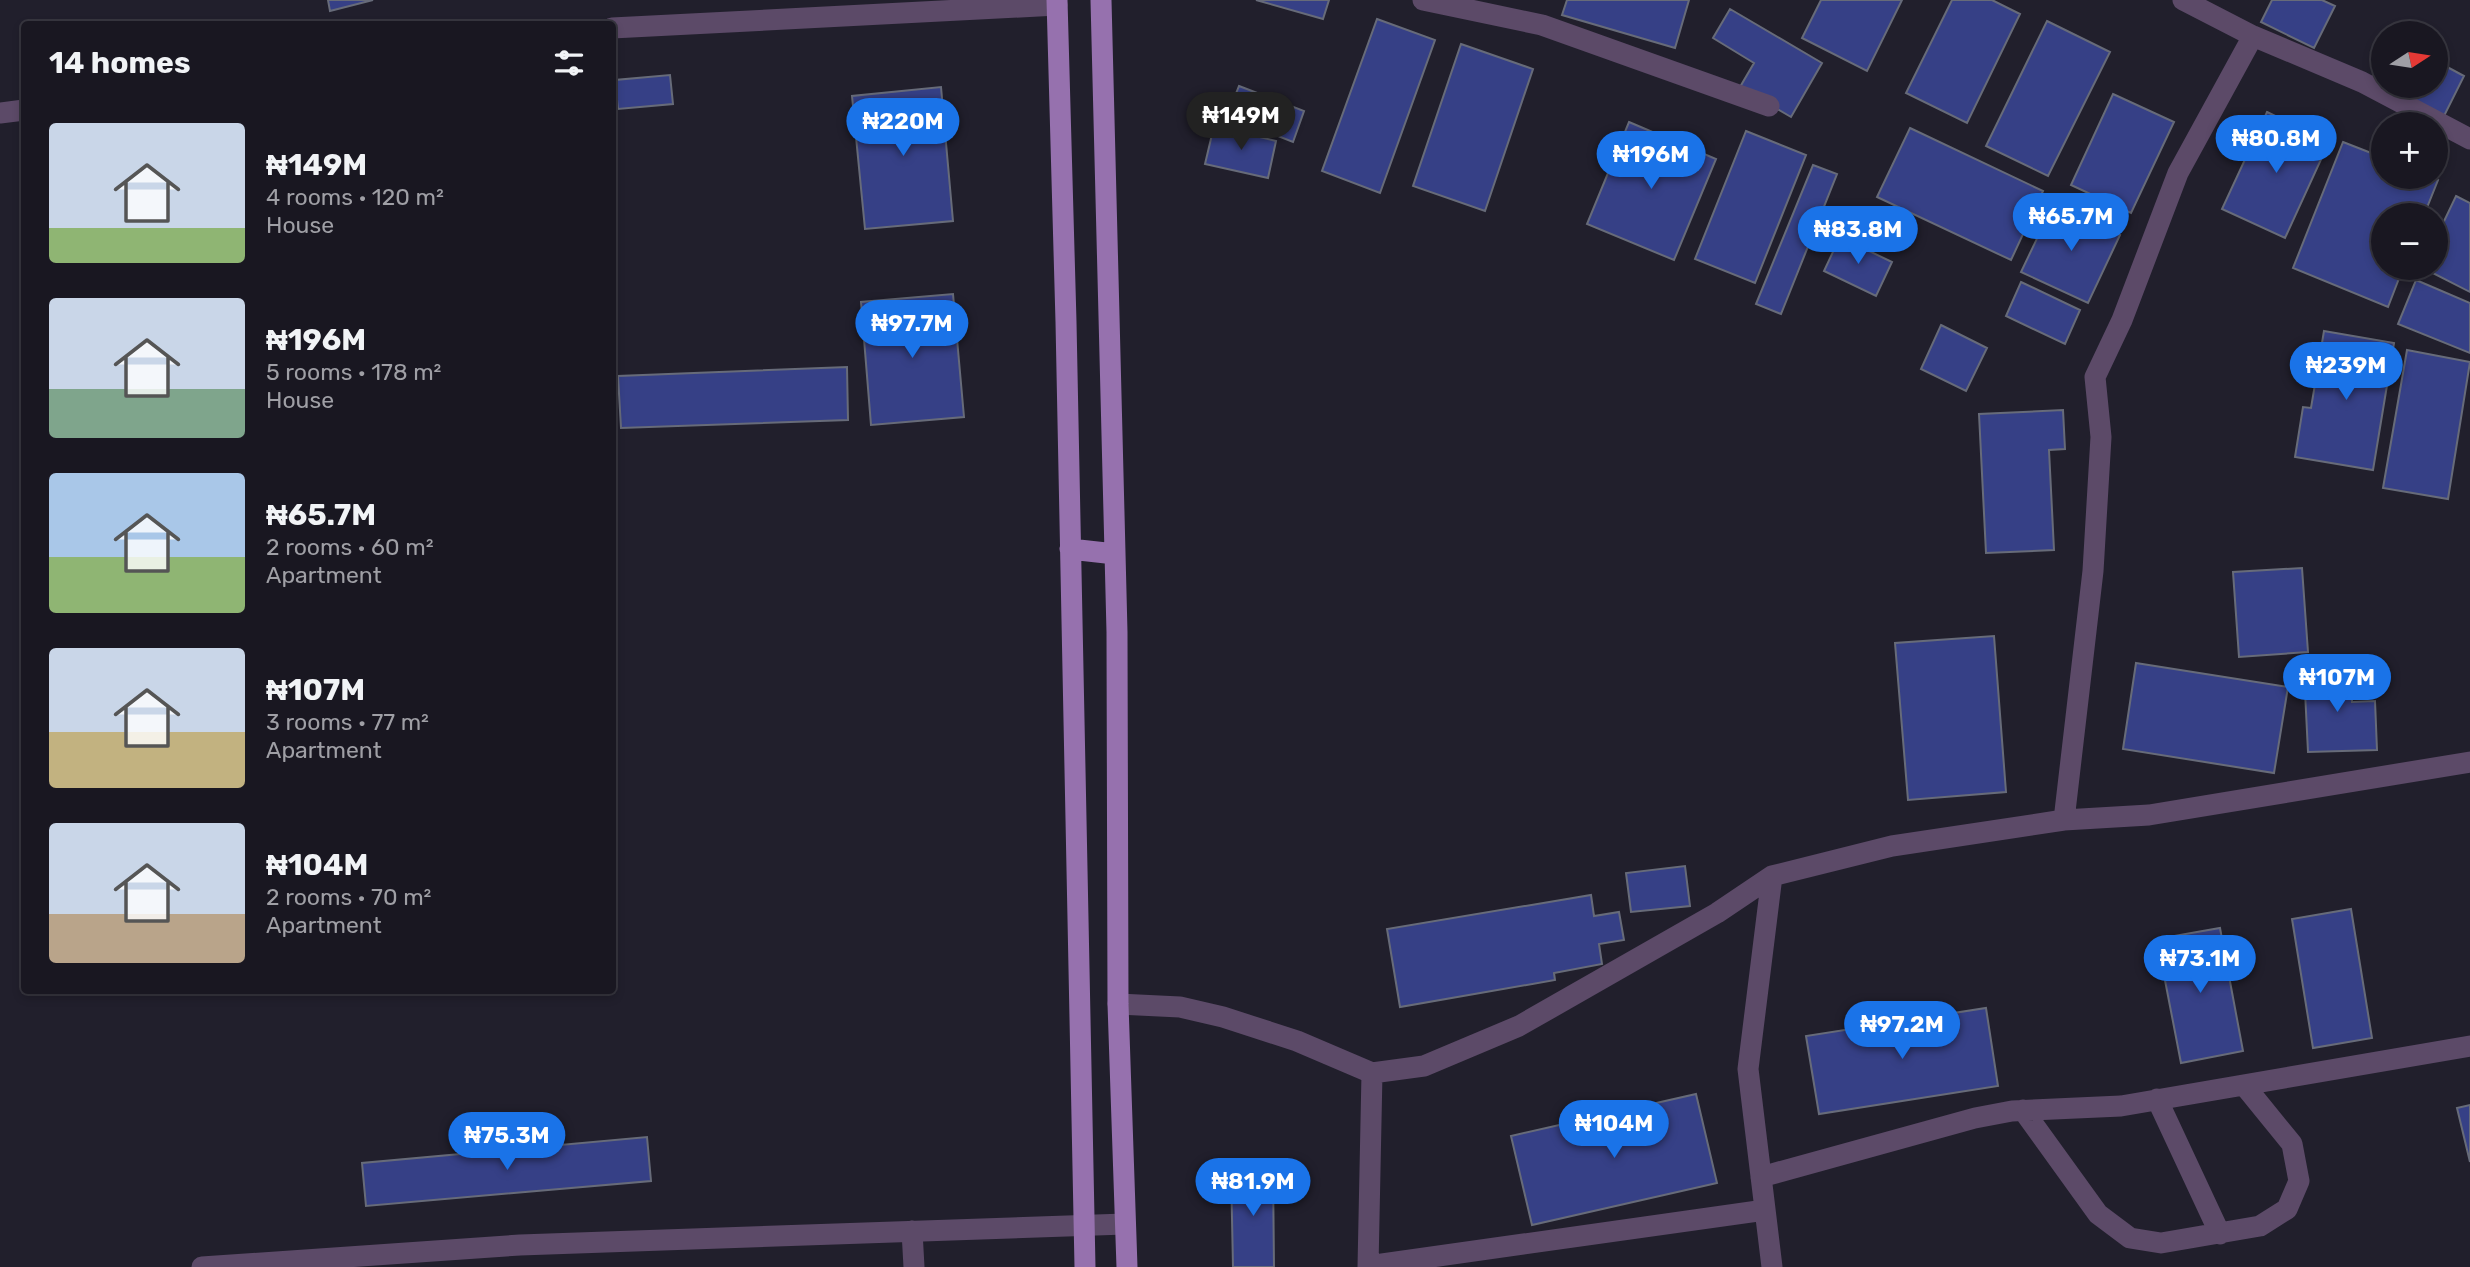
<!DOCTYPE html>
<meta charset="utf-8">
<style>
:root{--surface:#191721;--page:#22202a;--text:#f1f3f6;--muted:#9f9fa5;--line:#37363f;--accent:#1a73e8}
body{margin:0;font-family:Rubik,sans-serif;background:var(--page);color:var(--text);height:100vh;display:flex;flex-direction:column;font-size:26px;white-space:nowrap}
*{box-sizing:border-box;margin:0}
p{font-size:23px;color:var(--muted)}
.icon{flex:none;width:38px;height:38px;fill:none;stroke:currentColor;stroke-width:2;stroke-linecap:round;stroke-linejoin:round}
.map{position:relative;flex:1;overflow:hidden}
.side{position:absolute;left:21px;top:21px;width:595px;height:973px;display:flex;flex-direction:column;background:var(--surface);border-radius:7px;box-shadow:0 4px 10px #0003,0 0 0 2px var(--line)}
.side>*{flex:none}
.needle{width:46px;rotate:78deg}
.buttons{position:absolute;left:2371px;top:21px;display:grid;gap:14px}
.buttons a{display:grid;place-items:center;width:77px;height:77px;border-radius:50%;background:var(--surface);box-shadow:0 4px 10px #0003,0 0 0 2px var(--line);font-size:35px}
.price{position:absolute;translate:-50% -60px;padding:0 16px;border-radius:24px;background:var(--accent);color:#fff;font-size:23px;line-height:46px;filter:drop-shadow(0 2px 4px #0008)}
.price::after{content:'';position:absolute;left:50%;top:42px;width:21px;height:16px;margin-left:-10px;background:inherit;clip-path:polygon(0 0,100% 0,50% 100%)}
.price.active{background:#222;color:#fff}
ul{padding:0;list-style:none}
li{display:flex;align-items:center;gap:21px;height:175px;padding:0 28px}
li span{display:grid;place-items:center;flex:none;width:196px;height:140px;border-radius:7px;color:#555}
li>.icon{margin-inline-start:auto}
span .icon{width:84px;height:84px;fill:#fffc;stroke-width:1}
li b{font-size:30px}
h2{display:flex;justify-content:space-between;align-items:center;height:84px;padding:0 28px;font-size:30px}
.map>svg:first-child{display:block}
</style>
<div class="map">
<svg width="2470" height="1267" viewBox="0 0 2470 1267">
<rect width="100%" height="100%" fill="#211f2c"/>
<!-- building -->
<path fill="#364086" stroke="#676b79" stroke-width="2" d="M328,0H373L330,11Z
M1256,0H1329L1323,19Z
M1567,0H1689L1675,48L1562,15Z
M1821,0H1902L1867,71L1802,38Z
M1952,0H1992L2020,14L1967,123L1906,93Z
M2272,0H2322L2335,6L2314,48L2261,22Z
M1730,9L1822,63L1791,117L1740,87L1754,63L1713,38Z
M1377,19L1435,40L1380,193L1322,171Z
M2047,21L2110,52L2048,176L1986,146Z
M1461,44L1533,69L1485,211L1413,186Z
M2384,57V84L2372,78Z
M2436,61L2464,76L2444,116L2387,86H2436Z
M670,75L673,104L618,109L615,80Z
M1239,86L1304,111L1293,142L1227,116Z
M941,87L953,221L865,229L852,96Z
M2113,94L2174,122L2131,213L2071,185Z
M2267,112L2329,142L2285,238L2222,209Z
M1629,122L1716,159L1674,260L1587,224Z
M1214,126L1276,141L1268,178L1205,164Z
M1910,128L2043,191L2011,260L1877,197Z
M1746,131L1806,155L1755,283L1695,259Z
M2343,142L2384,158V177H2431L2438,180L2424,215H2384V268H2403L2388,307L2293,268Z
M1813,165L1837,174L1781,314L1756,304Z
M2456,196L2470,203V292L2423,268H2436V238Z
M2054,203L2120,235L2088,303L2021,272Z
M1840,237L1892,262L1876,296L1824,271Z
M2416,280L2470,303V353L2398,324Z
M2021,282L2080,310L2065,344L2006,316Z
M953,294L964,417L871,425L861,302Z
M1941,325L1987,348L1966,391L1921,369Z
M2324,331L2394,343L2373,470L2295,457L2303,407L2311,408Z
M2407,350L2470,362L2448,499L2383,488Z
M847,367L848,420L621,428L618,376Z
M2063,410L2065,449L2049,450L2054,550L1986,553L1979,414Z
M2302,568L2308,652L2239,657L2233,572Z
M1994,636L2006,792L1908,800L1895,643Z
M2136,663L2288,687L2274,773L2123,749Z
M2351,669L2352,702L2375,701L2377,750L2308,752L2304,671Z
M1685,866L1690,906L1631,912L1626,873Z
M1591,895L1594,916L1619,912L1624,940L1599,944L1602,964L1554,973L1555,980L1400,1007L1387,929Z
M2351,909L2372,1038L2313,1048L2292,919Z
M2220,928L2243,1051L2181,1063L2157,939Z
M1986,1008L1998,1086L1819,1114L1806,1036Z
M1696,1094L1717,1183L1532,1225L1511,1136Z
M2470,1105V1162L2457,1108Z
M647,1137L651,1181L366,1206L362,1163Z
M1231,1170H1273L1274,1267H1233Z"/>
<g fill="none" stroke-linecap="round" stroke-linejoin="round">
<!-- minor -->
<path stroke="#5c4a68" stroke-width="21" d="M1423,0L1542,25L1769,106
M2183,0L2253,36L2362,82L2470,139
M612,28L1057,5
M0,113L24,110
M2064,820L2093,571L2101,437L2095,377L2122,320L2178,173L2253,36
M1772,876L1748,1069L1772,1267
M1118,1004L1180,1007L1223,1017L1297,1041L1372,1073L1424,1066L1519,1026L1717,913L1772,876L1892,846L2064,820L2149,815L2470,762
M2157,1099L2220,1234
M2023,1110L2098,1214L2130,1238L2161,1243L2260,1226L2287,1209L2299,1181L2292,1144L2244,1085
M1761,1177L1975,1118L2012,1111L2121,1106L2470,1046
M912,1231L914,1267
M1368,1266L1765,1210
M202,1267L520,1245L1125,1224
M1368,1267L1372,1073"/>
<!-- major -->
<path stroke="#9671ae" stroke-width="21" d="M1057,0L1066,322L1085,1267
M1101,0L1117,632L1118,1004L1127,1267
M1070,549L1115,554"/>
</g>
</svg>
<div class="buttons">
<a><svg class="needle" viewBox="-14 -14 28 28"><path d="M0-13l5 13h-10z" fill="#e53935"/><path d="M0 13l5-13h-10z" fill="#9f9fa5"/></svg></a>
<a>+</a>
<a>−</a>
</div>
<b class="price active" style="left:1241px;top:152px">₦149M</b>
<b class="price" style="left:903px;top:158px">₦220M</b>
<b class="price" style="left:2276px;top:175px">₦80.8M</b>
<b class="price" style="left:1651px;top:191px">₦196M</b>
<b class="price" style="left:2071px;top:253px">₦65.7M</b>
<b class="price" style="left:1858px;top:266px">₦83.8M</b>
<b class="price" style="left:912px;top:360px">₦97.7M</b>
<b class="price" style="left:2346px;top:402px">₦239M</b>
<b class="price" style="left:2337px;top:714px">₦107M</b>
<b class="price" style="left:2200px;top:995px">₦73.1M</b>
<b class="price" style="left:1902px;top:1061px">₦97.2M</b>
<b class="price" style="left:1614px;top:1160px">₦104M</b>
<b class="price" style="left:507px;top:1172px">₦75.3M</b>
<b class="price" style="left:1253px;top:1218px">₦81.9M</b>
<section class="side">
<h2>14 homes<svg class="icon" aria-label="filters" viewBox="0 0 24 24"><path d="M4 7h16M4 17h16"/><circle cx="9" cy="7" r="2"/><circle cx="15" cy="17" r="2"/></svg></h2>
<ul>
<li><span style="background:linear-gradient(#c9d6e8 75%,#8fb573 0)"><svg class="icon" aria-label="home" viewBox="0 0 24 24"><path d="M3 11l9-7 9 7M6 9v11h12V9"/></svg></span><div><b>₦149M</b><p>4 rooms · 120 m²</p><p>House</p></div></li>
<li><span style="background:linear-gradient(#c9d6e8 65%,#7fa58c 0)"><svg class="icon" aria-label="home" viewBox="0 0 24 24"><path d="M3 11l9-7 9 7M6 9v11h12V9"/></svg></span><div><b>₦196M</b><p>5 rooms · 178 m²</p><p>House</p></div></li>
<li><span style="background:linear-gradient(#a9c7e8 60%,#8fb573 0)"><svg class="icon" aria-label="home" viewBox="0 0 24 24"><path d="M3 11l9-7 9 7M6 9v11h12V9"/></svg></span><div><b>₦65.7M</b><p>2 rooms · 60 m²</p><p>Apartment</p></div></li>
<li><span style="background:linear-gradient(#c9d6e8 60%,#c2b280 0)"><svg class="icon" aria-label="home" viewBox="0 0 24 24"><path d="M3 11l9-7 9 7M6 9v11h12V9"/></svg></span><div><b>₦107M</b><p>3 rooms · 77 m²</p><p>Apartment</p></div></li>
<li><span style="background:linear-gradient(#c9d6e8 65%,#b9a48a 0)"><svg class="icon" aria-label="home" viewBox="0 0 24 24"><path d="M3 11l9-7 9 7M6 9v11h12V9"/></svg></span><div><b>₦104M</b><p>2 rooms · 70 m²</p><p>Apartment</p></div></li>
</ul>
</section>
</div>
